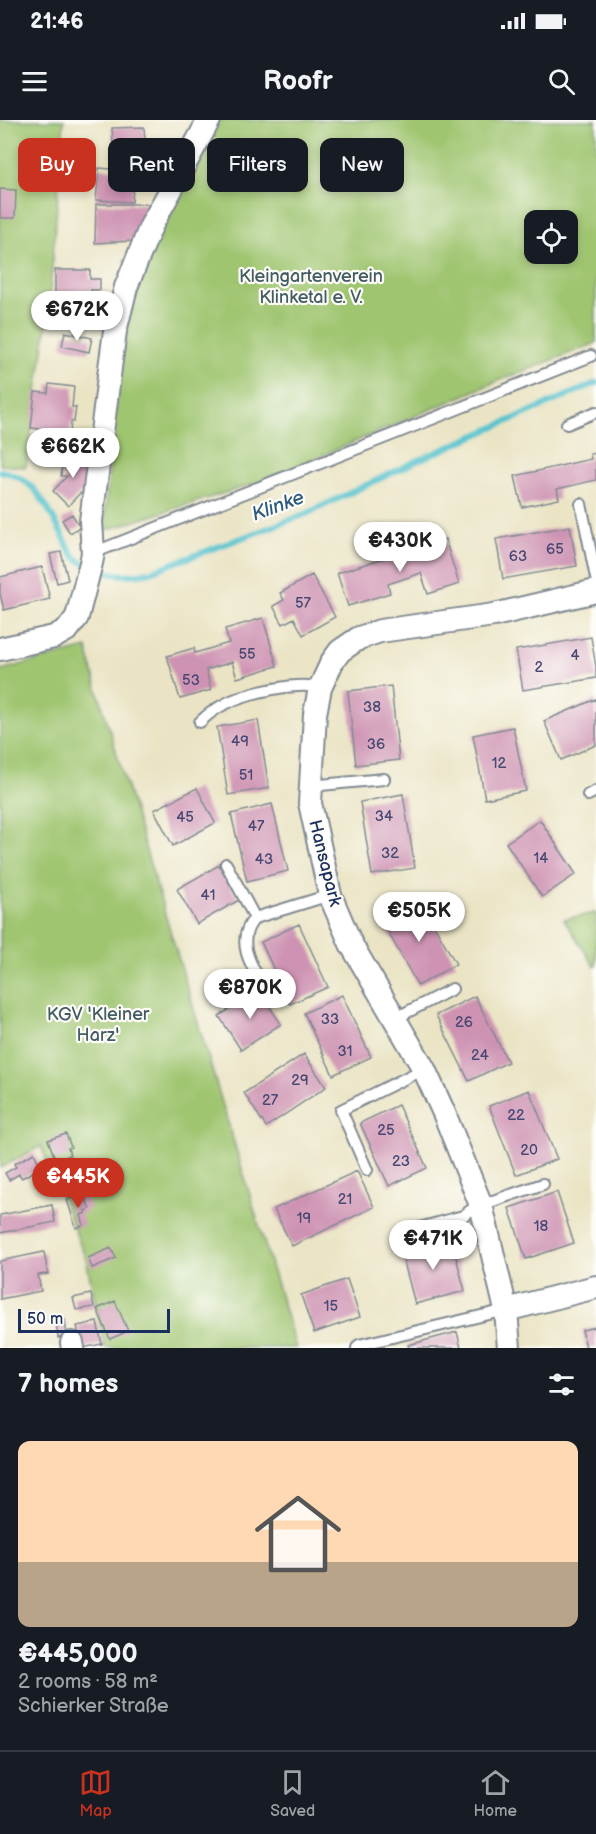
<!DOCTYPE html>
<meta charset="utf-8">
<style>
:root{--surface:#171b24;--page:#20242c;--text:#f1f3f6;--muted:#9ea1a6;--line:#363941;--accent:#c8321e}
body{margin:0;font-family:"Balsamiq Sans",sans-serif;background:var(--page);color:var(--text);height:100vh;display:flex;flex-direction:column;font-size:22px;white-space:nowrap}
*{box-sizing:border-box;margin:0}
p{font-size:20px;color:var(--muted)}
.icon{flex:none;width:33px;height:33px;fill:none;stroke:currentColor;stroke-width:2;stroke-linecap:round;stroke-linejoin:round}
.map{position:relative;height:1228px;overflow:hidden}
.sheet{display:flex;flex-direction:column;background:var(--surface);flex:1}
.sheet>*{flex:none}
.top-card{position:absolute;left:18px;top:18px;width:561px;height:54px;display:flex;gap:12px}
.controls{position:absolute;left:524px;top:90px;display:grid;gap:12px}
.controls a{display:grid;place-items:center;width:54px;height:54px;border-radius:12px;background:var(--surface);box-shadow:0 3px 9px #0003;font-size:30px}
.scale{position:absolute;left:18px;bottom:15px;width:152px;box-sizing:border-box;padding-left:6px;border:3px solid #1b2f5e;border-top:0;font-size:16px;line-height:21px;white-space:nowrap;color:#1b2f5e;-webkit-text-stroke:4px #fdfcf7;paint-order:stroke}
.price{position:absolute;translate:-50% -51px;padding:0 14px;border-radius:21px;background:#fff;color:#222;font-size:20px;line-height:39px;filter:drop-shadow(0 2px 3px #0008)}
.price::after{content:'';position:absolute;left:50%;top:36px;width:18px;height:14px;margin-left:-9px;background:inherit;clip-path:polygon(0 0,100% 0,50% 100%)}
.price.selected{background:var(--accent);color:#fff}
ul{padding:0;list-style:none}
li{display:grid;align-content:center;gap:12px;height:318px;padding:0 18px}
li+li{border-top:2px solid var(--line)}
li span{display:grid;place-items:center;height:186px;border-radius:12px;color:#555}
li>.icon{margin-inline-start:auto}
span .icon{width:108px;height:108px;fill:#fffc;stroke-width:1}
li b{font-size:26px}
h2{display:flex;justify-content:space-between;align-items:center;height:72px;padding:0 18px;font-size:26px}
.tag{padding:0 21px;border-radius:12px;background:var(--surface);box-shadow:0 3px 9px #0003;font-size:21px;line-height:54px}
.tag.selected{background:var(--accent);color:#fff}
.status{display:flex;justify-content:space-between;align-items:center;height:42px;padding:0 30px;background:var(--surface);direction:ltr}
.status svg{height:16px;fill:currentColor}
header{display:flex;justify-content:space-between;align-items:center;height:78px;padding:0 18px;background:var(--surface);font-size:27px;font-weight:800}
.dock{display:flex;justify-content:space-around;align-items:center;height:84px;border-top:2px solid var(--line);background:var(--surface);font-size:16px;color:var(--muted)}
.dock a{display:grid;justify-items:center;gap:3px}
.dock .selected{color:var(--accent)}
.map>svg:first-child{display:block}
</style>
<div class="status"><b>21:46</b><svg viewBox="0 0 49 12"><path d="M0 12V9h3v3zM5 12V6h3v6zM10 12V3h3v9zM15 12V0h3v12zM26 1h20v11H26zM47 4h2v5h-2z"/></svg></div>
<header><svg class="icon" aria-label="menu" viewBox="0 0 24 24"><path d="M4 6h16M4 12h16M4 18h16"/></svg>Roofr<svg class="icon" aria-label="search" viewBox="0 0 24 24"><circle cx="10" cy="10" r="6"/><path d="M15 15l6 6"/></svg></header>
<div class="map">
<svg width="596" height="1228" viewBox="0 0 596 1228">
<rect width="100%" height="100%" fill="#fdfcf7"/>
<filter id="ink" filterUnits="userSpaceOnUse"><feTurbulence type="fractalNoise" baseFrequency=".0167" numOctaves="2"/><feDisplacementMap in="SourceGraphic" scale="12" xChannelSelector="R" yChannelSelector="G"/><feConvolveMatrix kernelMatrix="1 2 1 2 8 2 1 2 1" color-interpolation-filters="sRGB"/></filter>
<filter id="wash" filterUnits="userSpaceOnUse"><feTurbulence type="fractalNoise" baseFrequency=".008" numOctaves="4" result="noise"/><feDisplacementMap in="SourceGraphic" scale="24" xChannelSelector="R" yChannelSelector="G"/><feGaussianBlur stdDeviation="1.35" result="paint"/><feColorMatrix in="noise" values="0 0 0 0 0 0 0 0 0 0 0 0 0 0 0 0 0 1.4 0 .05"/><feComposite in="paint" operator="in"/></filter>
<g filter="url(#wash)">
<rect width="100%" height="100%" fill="#eae4c4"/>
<!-- green -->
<path fill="#9fc56f" stroke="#5d7a66" stroke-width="1.5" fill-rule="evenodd" d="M0,0H64L48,196L26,347L0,345Z
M219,0H596V223L493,263L260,362L103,411L120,243L134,176L165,101ZM534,100H567V134H534Z
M87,528L97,568L296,1228H105L86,1139L41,1026L0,1048V550Z
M596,793V845L594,846L564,799Z"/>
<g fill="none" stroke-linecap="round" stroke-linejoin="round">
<!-- stream -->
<path stroke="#55c2cd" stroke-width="6" d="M0,351C36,356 48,390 64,418C67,425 70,432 76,438C80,442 86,444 92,447C111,456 129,457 150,452L306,394L419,340L596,263"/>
</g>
<g id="blocks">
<!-- building -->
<path fill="#ce93b2" d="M144,7L145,22L113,24L112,8Z
M153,29H181L169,52L151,49Z
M99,48L134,51L132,82L96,80Z
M0,69L16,70L15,98H0Z
M96,84H153L132,121L95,123Z
M55,150H90V159H100V170H91V182L55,181Z
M65,212L92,218L89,232L62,226Z
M49,264L74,267L72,287H76L74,302H71L70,312L31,308L35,272L48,273Z
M596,333V360L557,369L559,379L522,387L515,356L591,339L590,334Z
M63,336L89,338L85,374L80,373L68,386L53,371L67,356H61Z
M72,394L80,407L70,413L62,400Z
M570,406L577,446L503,459L496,419Z
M445,419L459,464L428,474L421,453L388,464L390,473L348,486L337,453Z
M61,432L68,460L57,463L50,434Z
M42,447L50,479L4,490L0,474V457Z
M312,455L335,497L303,515L294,498L283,504L273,486L284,480L280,473Z
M263,498L277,546L237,558L232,542L206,550L211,570L180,579L167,536L194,528L195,533L229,523L225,509Z
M591,517L596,547V558L523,570L516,530Z
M391,566L399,640L356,645L348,571Z
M596,579V625L561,640L544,601Z
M258,600L269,668L228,675L217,607Z
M513,607L526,671L485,679L473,615Z
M197,668L215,703L173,726L154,690Z
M403,674L415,748L372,755L360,682Z
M272,684L288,751L247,761L231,694Z
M540,700L576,754L542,777L506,723Z
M219,745L239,780L197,804L177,769Z
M420,780L456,844L418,866L382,801Z
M299,804L328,867L290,884L261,822Z
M259,870L281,904L241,930L219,896Z
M342,875L371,937L333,955L304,893Z
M475,876L508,942L469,961L436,895Z
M304,934L326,967L266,1007L244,973Z
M529,970L557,1039L516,1055L489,986Z
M398,985L427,1048L389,1066L360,1003Z
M66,1014L71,1027L68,1028L70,1035L56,1041L48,1020Z
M34,1033L41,1047L22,1058L19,1054L9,1060L5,1053L16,1047L14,1044Z
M357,1051L374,1087L292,1126L274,1089Z
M557,1072L574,1123L526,1139L509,1088Z
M84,1074L90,1089L85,1091L86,1093L81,1095L84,1105L76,1108L67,1080Z
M52,1085L55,1102L0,1113V1095Z
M451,1118L465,1171L415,1184L401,1131Z
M111,1128L116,1138L92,1148L88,1138Z
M44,1132L48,1154L38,1155L41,1171L0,1179V1141Z
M347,1159L360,1197L314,1213L301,1175Z
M91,1174L94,1187L76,1190L73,1178Z
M115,1181L128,1211L110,1219L97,1189Z
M65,1200L67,1217L58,1218L56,1201Z
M97,1202L102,1224L82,1228L77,1206Z
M596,1207V1228H586L582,1210Z
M457,1212L461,1228H409L408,1225Z"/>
</g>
</g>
<g filter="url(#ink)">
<use href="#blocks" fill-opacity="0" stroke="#828a91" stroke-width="1.5"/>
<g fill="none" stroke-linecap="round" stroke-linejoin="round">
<!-- service casing -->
<g stroke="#828a91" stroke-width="14">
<path id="service" d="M567,304L596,292
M581,384L596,458
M93,433L591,236
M200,602C208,594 216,588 227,583C246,573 299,561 320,568
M310,666L384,659
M588,675L596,671
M226,744L255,798
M270,878C257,854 231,823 255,798L330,775
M394,899L452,869
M367,1050L341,990L424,949
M405,1112L463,1096L475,1087L543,1064
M357,1228L359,1225L506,1190"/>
</g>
<!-- minor casing -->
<g stroke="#828a91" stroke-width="26">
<path id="minor" d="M0,529L54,517L68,509L77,497L91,443L93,433L91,401L110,248L115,211L126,167L151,106L209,0
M506,1190L596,1167
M72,1223L73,1228
M509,1228L506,1190L481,1085L444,993L424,949L351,824L330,775L310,683L315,594L320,568L332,542L340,531L359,518L380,511L494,495L596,471"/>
</g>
<!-- service -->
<use href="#service" stroke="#fff" stroke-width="10"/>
<!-- minor -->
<use href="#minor" stroke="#fff" stroke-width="22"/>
</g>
</g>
<g text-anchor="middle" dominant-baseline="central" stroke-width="4.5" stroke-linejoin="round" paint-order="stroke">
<!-- number labels -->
<g font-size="15" fill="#484873">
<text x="555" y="429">65</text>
<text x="518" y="436">63</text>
<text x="303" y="483">57</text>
<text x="247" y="534">55</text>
<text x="575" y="535">4</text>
<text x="539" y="547">2</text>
<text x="191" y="560">53</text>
<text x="372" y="587">38</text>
<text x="240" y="621">49</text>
<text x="376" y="624">36</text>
<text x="499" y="643">12</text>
<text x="246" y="655">51</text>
<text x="384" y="696">34</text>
<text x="185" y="697">45</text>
<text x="256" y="706">47</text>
<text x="390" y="733">32</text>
<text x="541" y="738">14</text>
<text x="264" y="739">43</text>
<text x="208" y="775">41</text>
<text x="330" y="899">33</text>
<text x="464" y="902">26</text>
<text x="345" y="931">31</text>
<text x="480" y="935">24</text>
<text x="300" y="960">29</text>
<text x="270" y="980">27</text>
<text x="516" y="995">22</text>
<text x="386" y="1010">25</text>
<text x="529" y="1030">20</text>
<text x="401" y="1041">23</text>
<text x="345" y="1079">21</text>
<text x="304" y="1098">19</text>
<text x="541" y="1106">18</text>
<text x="331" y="1186">15</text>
</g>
<!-- park labels -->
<g font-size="18" fill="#435c63" stroke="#fdfcf7">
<text x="311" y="156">Kleingartenverein<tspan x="311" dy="21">Klinketal e. V.</tspan></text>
<text x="98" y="894">KGV 'Kleiner<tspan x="98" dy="21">Harz'</tspan></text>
</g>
<!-- street labels -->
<g font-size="18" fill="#1b2f5e" stroke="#fdfcf7">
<text transform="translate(325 743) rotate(76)">Hansapark</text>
</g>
<!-- water labels -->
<g font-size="20" font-style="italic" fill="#2c5b7f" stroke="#fdfcf7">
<text transform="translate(278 386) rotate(-20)">Klinke</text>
</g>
</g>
</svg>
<div class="controls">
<a><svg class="icon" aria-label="locate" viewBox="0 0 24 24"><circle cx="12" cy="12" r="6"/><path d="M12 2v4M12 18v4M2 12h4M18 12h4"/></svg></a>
</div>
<div class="scale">50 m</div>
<b class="price" style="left:77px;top:222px">€672K</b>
<b class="price" style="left:73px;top:359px">€662K</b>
<b class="price" style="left:400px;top:453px">€430K</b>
<b class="price" style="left:419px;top:823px">€505K</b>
<b class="price" style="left:250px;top:900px">€870K</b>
<b class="price selected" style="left:78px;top:1089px">€445K</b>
<b class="price" style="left:433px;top:1151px">€471K</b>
<div class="top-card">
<a class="tag selected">Buy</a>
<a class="tag">Rent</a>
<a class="tag">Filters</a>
<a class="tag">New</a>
</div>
</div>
<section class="sheet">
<h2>7 homes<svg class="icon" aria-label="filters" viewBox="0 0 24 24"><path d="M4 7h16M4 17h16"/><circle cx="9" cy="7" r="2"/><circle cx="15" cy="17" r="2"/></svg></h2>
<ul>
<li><span style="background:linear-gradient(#ffd9b3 65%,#b9a48a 0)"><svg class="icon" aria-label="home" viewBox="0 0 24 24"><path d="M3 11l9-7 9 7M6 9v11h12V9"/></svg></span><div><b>€445,000</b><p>2 rooms · 58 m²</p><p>Schierker Straße</p></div></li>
</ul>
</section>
<nav class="dock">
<a class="selected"><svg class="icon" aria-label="map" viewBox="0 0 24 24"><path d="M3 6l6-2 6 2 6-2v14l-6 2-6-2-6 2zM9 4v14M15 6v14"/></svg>Map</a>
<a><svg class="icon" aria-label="saved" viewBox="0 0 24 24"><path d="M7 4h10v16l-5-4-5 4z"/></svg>Saved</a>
<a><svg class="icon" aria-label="home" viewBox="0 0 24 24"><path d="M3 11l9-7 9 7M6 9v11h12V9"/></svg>Home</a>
</nav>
